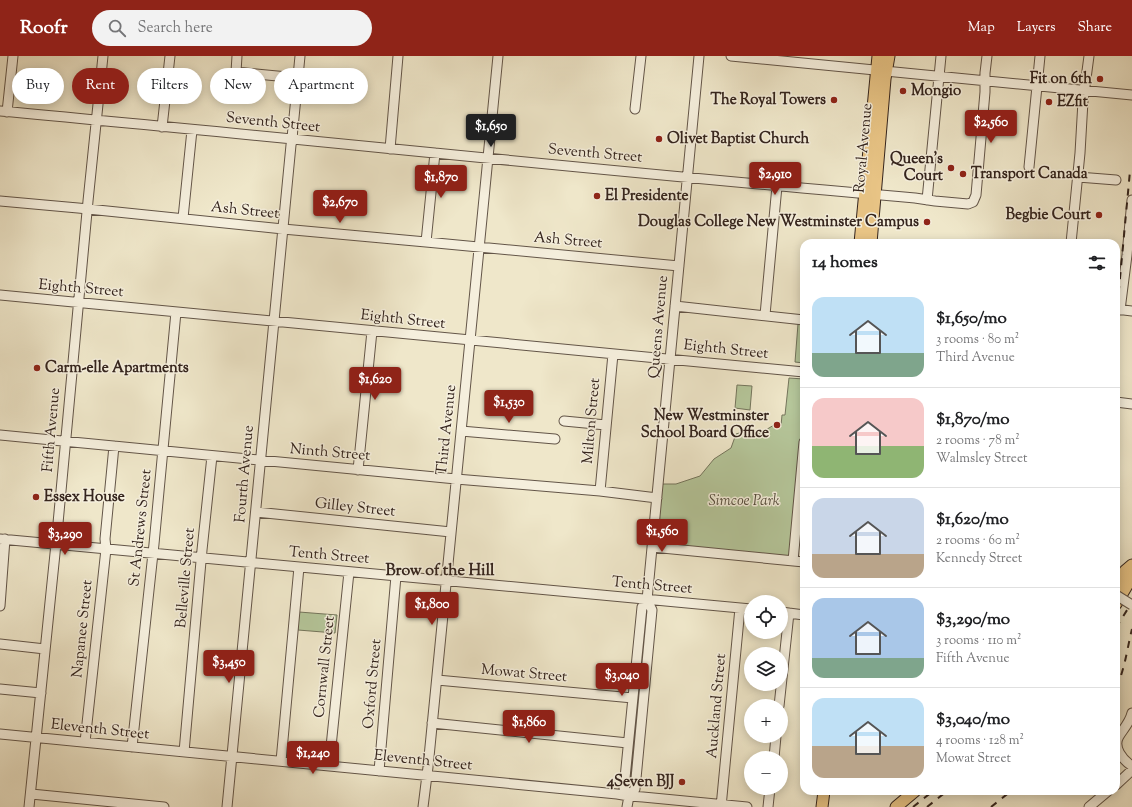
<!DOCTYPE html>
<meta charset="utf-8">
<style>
:root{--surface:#fff;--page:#f2f2f2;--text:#202124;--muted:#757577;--line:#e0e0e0;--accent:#8f2418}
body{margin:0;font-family:"Sorts Mill Goudy",serif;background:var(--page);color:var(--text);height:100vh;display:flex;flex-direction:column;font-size:15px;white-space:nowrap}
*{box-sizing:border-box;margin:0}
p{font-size:13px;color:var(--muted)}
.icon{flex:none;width:22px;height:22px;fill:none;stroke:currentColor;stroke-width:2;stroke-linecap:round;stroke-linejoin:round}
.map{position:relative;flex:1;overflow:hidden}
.drawer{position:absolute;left:800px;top:183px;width:320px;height:556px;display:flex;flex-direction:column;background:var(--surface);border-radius:12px;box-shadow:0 2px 10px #0003}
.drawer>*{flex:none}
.hud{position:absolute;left:12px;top:12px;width:380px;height:36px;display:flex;gap:8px}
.controls{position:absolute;left:744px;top:539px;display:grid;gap:8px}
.controls a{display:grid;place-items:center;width:44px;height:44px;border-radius:50%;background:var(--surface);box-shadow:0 2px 10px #0003;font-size:20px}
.price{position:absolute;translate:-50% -34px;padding:0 9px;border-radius:4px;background:var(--accent);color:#fff;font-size:13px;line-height:26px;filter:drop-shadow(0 1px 2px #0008)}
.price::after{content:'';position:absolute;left:50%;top:24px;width:12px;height:9px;margin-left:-6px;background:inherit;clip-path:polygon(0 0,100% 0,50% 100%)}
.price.active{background:#222;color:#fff}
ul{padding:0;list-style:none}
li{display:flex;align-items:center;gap:12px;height:100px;padding:0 12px}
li+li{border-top:1px solid var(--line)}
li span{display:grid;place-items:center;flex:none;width:112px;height:80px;border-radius:12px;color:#555}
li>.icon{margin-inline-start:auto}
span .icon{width:48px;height:48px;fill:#fffc;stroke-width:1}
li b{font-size:17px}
h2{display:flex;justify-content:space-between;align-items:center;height:48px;padding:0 12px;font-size:17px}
.pill{padding:0 14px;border-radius:18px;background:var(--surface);box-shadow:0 2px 10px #0003;font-size:14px;line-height:36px}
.pill.active{background:var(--accent);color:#fff}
header{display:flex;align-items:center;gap:24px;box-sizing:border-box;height:56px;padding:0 20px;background:var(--accent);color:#fff}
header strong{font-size:19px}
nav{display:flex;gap:22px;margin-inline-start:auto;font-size:14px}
.search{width:280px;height:36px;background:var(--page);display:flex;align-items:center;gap:10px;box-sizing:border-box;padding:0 14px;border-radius:22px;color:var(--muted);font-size:15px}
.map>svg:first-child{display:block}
</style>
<header>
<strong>Roofr</strong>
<div class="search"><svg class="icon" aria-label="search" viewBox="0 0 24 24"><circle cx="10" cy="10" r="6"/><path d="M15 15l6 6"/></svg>Search here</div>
<nav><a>Map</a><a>Layers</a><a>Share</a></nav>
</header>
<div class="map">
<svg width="1132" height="751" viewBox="0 0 1132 751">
<rect width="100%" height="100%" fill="#efe7ca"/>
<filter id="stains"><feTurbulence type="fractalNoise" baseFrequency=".005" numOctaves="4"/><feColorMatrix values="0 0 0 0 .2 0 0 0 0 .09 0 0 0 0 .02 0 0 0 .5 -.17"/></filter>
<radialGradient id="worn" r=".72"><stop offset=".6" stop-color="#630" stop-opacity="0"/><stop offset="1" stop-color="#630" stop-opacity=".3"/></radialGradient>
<!-- green -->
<path fill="#b5c69a" stroke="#74755c" d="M798,268L804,269V307L795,306Z
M789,322L804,323V364L791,495L788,500L662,488L659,484L660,433L663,428H676L700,420L714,403L731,392L736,378L750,374L759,378L774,369L781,370L782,359H785Z
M737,329L752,330L750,354L735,352Z
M645,553H650L632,732L627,731Z
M299,556L337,559L335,577L298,574Z"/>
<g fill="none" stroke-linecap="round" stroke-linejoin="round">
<!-- minor casing -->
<g stroke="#635548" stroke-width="11">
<path id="minor" d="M731,0L1132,39
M236,16L237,0
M234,34L236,16L298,22
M635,53L641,0
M0,55C305,83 610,116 915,142L935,145L968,148L973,146L976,139L985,36V17L987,0
M7,56L13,0
M162,71L170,0
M390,93L398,0
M1029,111L1040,0
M1078,121L1116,124
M927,144L941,0
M0,145L78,152L283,173L426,186L679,210
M183,162L192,74
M426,186L435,97
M1071,187L1080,97L1083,45L1089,0
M0,239L804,316
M675,250L804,264
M1116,253L1132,255
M1120,254L1127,199L1132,144
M765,259L777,130
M1116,346L1132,348
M564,365L606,369
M461,375L555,383
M0,379L456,423L600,435L657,442
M358,414L372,275
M600,435L613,298
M256,456L451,476
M0,483L751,553
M652,491L804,506
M793,505L804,386
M0,550L5,483
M781,556L804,559
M0,588L45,593
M437,624L633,642
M0,633L41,637
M779,650L789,557
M1132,657C1130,666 1124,672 1119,680C1112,691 1123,704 1132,710
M432,667L628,687
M0,678L617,738L629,740L643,741L747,751
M85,686L106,493L105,483L114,390
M132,691L154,488L176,256
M184,696L202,494L212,400
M774,702L776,680
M281,705L299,511
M329,710L349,516
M379,715L396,520
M1116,729L1132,714
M31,738L164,751
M629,740L635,733L652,554L647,544
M29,751L57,478L88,145L103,0
M227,751L291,89L292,85V82L300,0
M423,751L428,711L498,0
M627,751L629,740L624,732L642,551L647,544L699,0
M721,751L740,552
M768,751L770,732
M1089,751L1108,735"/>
</g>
<!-- major casing -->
<g stroke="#34241d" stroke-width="13">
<path id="major" d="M860,187L878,0
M871,187L885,23L889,0
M1116,529L1125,515L1132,509
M1116,548L1132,521
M822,751L824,735
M896,751L915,735"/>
</g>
<!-- minor -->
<use href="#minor" stroke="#f5efdd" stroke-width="9"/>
<!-- major -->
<use href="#major" stroke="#e8c485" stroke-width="11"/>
<!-- rail -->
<path stroke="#34241d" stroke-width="2" stroke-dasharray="7 7" stroke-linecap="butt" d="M1116,265L1130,115
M1116,572L1132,546
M1116,632C1125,613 1127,593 1132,573
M913,751L933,735
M927,751L947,735
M991,751L1011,735"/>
<!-- minor-bridge casing -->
<g stroke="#635548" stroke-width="11" stroke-linecap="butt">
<path id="minor-bridge" d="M1116,539L1132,549"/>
</g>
<!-- minor-bridge -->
<use href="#minor-bridge" stroke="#f5efdd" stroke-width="9"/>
</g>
<!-- markers -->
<g fill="#8f2418" stroke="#f5efdd" stroke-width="1.5">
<circle cx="1100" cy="23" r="4"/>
<circle cx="903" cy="35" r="4"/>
<circle cx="834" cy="44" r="4"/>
<circle cx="1049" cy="46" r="4"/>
<circle cx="659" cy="83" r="4"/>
<circle cx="951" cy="112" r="4"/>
<circle cx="963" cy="118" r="4"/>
<circle cx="597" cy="140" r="4"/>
<circle cx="1099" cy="159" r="4"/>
<circle cx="927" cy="166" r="4"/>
<circle cx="37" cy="312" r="4"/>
<circle cx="777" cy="369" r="4"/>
<circle cx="36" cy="441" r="4"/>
<circle cx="682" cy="726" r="4"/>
</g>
<g text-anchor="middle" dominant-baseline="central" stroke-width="3" stroke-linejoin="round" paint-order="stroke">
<!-- poi labels -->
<g font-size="15" font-weight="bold" fill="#34241d" stroke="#f5efdd" text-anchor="end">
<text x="1092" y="23">Fit on 6th</text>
<text x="911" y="35" text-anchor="start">Mongio</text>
<text x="826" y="44">The Royal Towers</text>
<text x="1057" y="46" text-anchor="start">EZfit</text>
<text x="667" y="83" text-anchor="start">Olivet Baptist Church</text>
<text x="943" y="103">Queen's<tspan x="943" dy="17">Court</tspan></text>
<text x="971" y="118" text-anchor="start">Transport Canada</text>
<text x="605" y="140" text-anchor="start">El Presidente</text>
<text x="1091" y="159">Begbie Court</text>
<text x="919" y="166">Douglas College New Westminster Campus</text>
<text x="45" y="312" text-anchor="start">Carm-elle Apartments</text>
<text x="769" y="360">New Westminster<tspan x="769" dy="17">School Board Office</tspan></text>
<text x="44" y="441" text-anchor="start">Essex House</text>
<text x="674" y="726">4Seven BJJ</text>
</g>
<!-- street labels -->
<g font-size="15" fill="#34241d" stroke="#f5efdd">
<text transform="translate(273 67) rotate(6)">Seventh Street</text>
<text transform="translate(864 92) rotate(-85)">Royal Avenue</text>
<text transform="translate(595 98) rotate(5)">Seventh Street</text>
<text transform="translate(245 155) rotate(6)">Ash Street</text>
<text transform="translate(568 185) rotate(5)">Ash Street</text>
<text transform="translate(81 233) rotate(5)">Eighth Street</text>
<text transform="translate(403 264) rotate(6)">Eighth Street</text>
<text transform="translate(659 271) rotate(-85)">Queens Avenue</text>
<text transform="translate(726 294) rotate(6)">Eighth Street</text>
<text transform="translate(592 365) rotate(-85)">Milton Street</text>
<text transform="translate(52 374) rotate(-85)">Fifth Avenue</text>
<text transform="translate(447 374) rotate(-84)">Third Avenue</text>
<text transform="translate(330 397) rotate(5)">Ninth Street</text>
<text transform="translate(245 418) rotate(-85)">Fourth Avenue</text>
<text transform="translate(355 452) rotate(6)">Gilley Street</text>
<text transform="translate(141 472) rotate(-84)">St Andrews Street</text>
<text transform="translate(329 500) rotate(5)">Tenth Street</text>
<text transform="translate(186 522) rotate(-85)">Belleville Street</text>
<text transform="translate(652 530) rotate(5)">Tenth Street</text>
<text transform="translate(83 573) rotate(-84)">Napanee Street</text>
<text transform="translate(325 611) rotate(-84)">Cornwall Street</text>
<text transform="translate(524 618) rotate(5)">Mowat Street</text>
<text transform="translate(373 628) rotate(-85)">Oxford Street</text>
<text transform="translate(717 650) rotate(-85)">Auckland Street</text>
<text transform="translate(100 674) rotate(6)">Eleventh Street</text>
<text transform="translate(423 705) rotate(6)">Eleventh Street</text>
</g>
<!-- park labels -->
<g font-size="15" font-style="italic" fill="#544c3c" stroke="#f5efdd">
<text x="744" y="445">Simcoe Park</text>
</g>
<!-- neighbourhood labels -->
<g font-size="16" font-weight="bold" fill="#34241d" stroke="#f5efdd">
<text x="440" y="515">Brow of the Hill</text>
</g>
</g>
<rect width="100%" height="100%" filter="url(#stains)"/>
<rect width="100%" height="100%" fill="url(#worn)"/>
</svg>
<div class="controls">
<a><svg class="icon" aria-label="locate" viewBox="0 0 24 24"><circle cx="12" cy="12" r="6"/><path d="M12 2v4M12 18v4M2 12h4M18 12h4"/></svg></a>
<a><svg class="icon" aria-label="layers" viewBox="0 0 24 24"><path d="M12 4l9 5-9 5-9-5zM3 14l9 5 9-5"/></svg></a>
<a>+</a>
<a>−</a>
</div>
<b class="price" style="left:991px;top:88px">$2,560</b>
<b class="price active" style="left:491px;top:92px">$1,650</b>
<b class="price" style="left:775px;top:140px">$2,910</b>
<b class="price" style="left:441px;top:143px">$1,870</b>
<b class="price" style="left:340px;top:168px">$2,670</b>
<b class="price" style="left:375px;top:345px">$1,620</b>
<b class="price" style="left:509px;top:368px">$1,530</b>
<b class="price" style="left:662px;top:497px">$1,560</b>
<b class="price" style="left:65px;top:500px">$3,290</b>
<b class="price" style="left:432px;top:570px">$1,800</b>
<b class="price" style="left:229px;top:628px">$3,450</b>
<b class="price" style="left:622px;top:641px">$3,040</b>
<b class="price" style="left:529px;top:688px">$1,860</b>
<b class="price" style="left:313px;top:719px">$1,240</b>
<div class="hud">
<a class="pill">Buy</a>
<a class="pill active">Rent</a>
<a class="pill">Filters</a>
<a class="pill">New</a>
<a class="pill">Apartment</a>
</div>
<section class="drawer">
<h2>14 homes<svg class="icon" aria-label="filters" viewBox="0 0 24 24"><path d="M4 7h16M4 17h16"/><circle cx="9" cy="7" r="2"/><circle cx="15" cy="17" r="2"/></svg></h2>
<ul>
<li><span style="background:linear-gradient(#bfe0f5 70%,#7fa58c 0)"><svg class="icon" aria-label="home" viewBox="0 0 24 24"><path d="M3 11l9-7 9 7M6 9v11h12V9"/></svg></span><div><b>$1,650/mo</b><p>3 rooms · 80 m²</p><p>Third Avenue</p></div></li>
<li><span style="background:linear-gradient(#f6c9c9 60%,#8fb573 0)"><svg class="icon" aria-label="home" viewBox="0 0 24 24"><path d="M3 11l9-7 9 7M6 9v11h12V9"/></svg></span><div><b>$1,870/mo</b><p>2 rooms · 78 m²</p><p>Walmsley Street</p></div></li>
<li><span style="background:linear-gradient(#c9d6e8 70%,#b9a48a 0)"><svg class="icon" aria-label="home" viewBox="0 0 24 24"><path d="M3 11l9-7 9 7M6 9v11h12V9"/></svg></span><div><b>$1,620/mo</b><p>2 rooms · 60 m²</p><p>Kennedy Street</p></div></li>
<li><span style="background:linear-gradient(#a9c7e8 75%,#7fa58c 0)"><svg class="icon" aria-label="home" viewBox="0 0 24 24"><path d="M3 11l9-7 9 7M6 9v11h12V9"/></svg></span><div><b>$3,290/mo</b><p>3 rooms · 110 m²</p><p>Fifth Avenue</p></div></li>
<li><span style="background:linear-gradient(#bfe0f5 60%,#b9a48a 0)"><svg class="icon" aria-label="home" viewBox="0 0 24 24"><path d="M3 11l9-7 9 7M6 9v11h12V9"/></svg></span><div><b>$3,040/mo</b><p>4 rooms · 128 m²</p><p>Mowat Street</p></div></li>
</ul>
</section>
</div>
